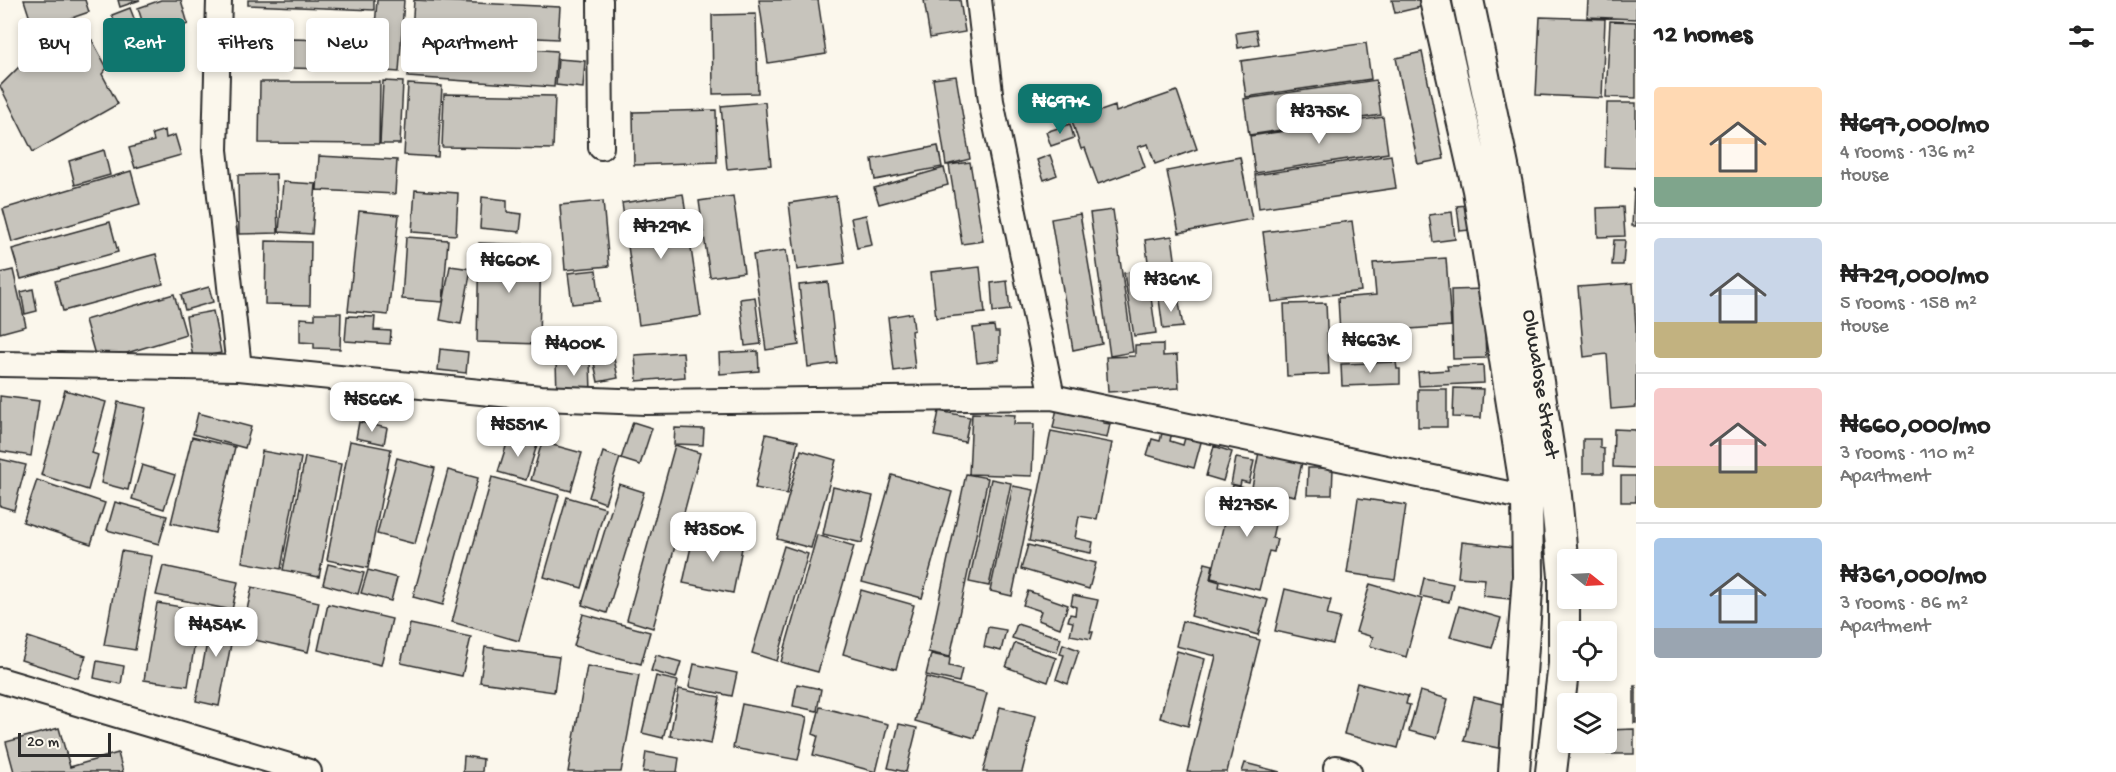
<!DOCTYPE html>
<meta charset="utf-8">
<style>
:root{--surface:#fff;--page:#f2f2f2;--text:#222;--muted:#767676;--line:#e0e0e0;--accent:#0f766e}
body{margin:0;font-family:"Gochi Hand",sans-serif;background:var(--page);color:var(--text);height:100vh;display:flex;flex-direction:column;font-size:22px;white-space:nowrap}
*{box-sizing:border-box;margin:0}
p{font-size:20px;color:var(--muted)}
.icon{flex:none;width:33px;height:33px;fill:none;stroke:currentColor;stroke-width:2;stroke-linecap:round;stroke-linejoin:round}
.map{position:relative;flex:1;overflow:hidden}
.details{display:flex;flex-direction:column;background:var(--surface);width:480px}
.details>*{flex:none}
.banner{position:absolute;left:18px;top:18px;width:570px;height:54px;display:flex;gap:12px}
.needle{width:39px;rotate:108deg}
.tools{position:absolute;left:1557px;top:549px;display:grid;gap:12px}
.tools a{display:grid;place-items:center;width:60px;height:60px;border-radius:6px;background:var(--surface);box-shadow:0 3px 9px #0003;font-size:30px}
.scale{position:absolute;left:18px;bottom:15px;width:93px;box-sizing:border-box;padding-left:6px;border:3px solid #2b2b2b;border-top:0;font-size:16px;line-height:21px;white-space:nowrap;color:#2b2b2b;-webkit-text-stroke:4px #fbf7ec;paint-order:stroke}
.price{position:absolute;translate:-50% -51px;padding:0 14px;border-radius:12px;background:#fff;color:#222;font-size:20px;line-height:39px;filter:drop-shadow(0 2px 3px #0008)}
.price::after{content:'';position:absolute;left:50%;top:36px;width:18px;height:14px;margin-left:-9px;background:inherit;clip-path:polygon(0 0,100% 0,50% 100%)}
.price.selected{background:var(--accent);color:#fff}
ul{padding:0;list-style:none}
li{display:flex;align-items:center;gap:18px;height:150px;padding:0 18px}
li+li{border-top:2px solid var(--line)}
li span{display:grid;place-items:center;flex:none;width:168px;height:120px;border-radius:6px;color:#555}
li>.icon{margin-inline-start:auto}
span .icon{width:72px;height:72px;fill:#fffc;stroke-width:1}
li b{font-size:26px}
h2{display:flex;justify-content:space-between;align-items:center;height:72px;padding:0 18px;font-size:26px}
.chip{padding:0 21px;border-radius:6px;background:var(--surface);box-shadow:0 3px 9px #0003;font-size:21px;line-height:54px}
.chip.selected{background:var(--accent);color:#fff}
main{display:flex;flex:1;min-height:0}
.map>svg:first-child{display:block}
</style>
<main>
<div class="map">
<svg width="1636" height="772" viewBox="0 0 1636 772">
<rect width="100%" height="100%" fill="#fbf7ec"/>
<filter id="ink" filterUnits="userSpaceOnUse"><feTurbulence type="fractalNoise" baseFrequency=".0167" numOctaves="2"/><feDisplacementMap in="SourceGraphic" scale="12" xChannelSelector="R" yChannelSelector="G"/><feConvolveMatrix kernelMatrix="1 2 1 2 8 2 1 2 1" color-interpolation-filters="sRGB"/></filter>
<g filter="url(#ink)">
<!-- building -->
<path fill="#c7c4bc" stroke="#2b2b2b" stroke-width="1.5" d="M24,0H85L89,12L34,31Z
M118,0H140L120,7Z
M161,0H181L188,24L166,32L175,59L156,65L138,8Z
M248,0H374V10L248,5Z
M377,0H404L399,72L372,70Z
M414,0L560,7L558,39L412,32Z
M759,0H818L826,54L768,63Z
M924,0H960L965,32L930,38Z
M1392,0H1419L1421,7L1395,13Z
M1588,0H1636V19L1587,17Z
M130,8L139,31L122,38L112,15Z
M756,14L758,93L713,94L712,15Z
M1540,17L1605,19L1602,98L1536,95Z
M1610,21L1636,22V98L1606,97Z
M1256,30L1259,44L1238,48L1236,33Z
M291,39L330,40L329,69L290,68Z
M92,40L107,68L102,74L118,104L33,152L0,86L30,56L54,46L60,51Z
M411,41L557,51L554,87L408,77Z
M1366,43L1371,79L1246,97L1241,61Z
M1422,52L1444,159L1418,164L1396,58Z
M558,59L585,61L583,88L556,85Z
M956,76L970,159L946,165L933,79Z
M1376,80L1381,115L1249,135L1244,99Z
M383,81L403,82L400,144H380Z
M260,82H380L379,144L259,143Z
M408,84L442,86L438,157L404,155Z
M1177,91L1197,149L1155,164L1148,144L1138,147L1145,167L1098,184L1085,148L1081,149L1072,121L1115,106L1116,112Z
M444,94L555,96L553,149L442,147Z
M765,102L771,165L727,169L721,106Z
M1607,103H1636V168L1605,167Z
M716,110L717,162L634,165L633,112Z
M1383,117L1388,153L1255,173L1250,136Z
M1070,124L1074,138L1051,146L1046,132Z
M165,130L166,138L175,135L181,155L135,168L129,148L154,141L152,134Z
M938,146L942,167L875,180L872,159Z
M104,150L110,175L75,185L69,161Z
M1050,155L1057,175L1044,180L1037,160Z
M1391,155L1396,188L1259,208L1255,175Z
M319,156L397,160L395,194L317,190Z
M1240,157L1252,219L1179,233L1167,171Z
M970,162L983,241L962,244L949,165Z
M944,168L948,185L879,204L874,188Z
M131,171L140,204L12,242L3,209Z
M276,174L278,233L239,234L238,175Z
M283,182L316,184L312,234L279,232Z
M1634,189L1636,190V226H1632Z
M415,190L458,193L456,235L412,232Z
M683,194L701,316L639,325L622,203Z
M733,196L744,272L710,277L699,201Z
M836,196L845,263L797,270L789,203Z
M482,197L507,200V212L522,214L520,232L480,228Z
M603,201L609,266L565,270L560,205Z
M1478,204L1480,229L1460,231L1457,206Z
M1623,207L1625,236L1598,237L1597,208Z
M1113,210L1133,352L1110,356L1090,213Z
M359,211L399,215L388,315L348,311Z
M1452,212L1455,239L1433,242L1429,215Z
M1080,214L1102,344L1073,350L1051,219Z
M866,215L872,245L857,248L851,218Z
M1352,221L1361,291L1272,302L1263,232Z
M110,222L118,252L21,279L12,249Z
M1172,236L1176,266L1169,267L1172,287L1152,290L1145,240Z
M406,237L448,240L443,302L402,299Z
M1614,240H1625L1623,265H1612Z
M266,241L311,242L310,305L265,304Z
M479,243L541,245L539,344L477,342Z
M786,250L799,345L766,350L753,255Z
M156,254L163,284L63,311L55,281Z
M1446,258L1451,326L1340,334L1338,298L1376,295L1373,263Z
M450,266L471,269L461,324L440,320Z
M980,267L985,313L936,318L931,272Z
M1147,269L1156,333L1134,336L1124,273Z
M13,270L26,326L0,333V273Z
M596,270L600,301L572,304L568,273Z
M1007,281L1010,310L993,312L991,283Z
M828,282L837,363L808,367L799,285Z
M1633,283L1636,327V407L1611,409L1607,354L1584,357L1578,287Z
M209,287L213,302L185,310L181,295Z
M33,289L37,311L25,314L21,292Z
M1483,289L1486,358L1453,359L1451,290Z
M174,294L186,335L97,362L85,320Z
M1178,296L1183,327L1163,329L1159,299Z
M755,297L761,344L745,346L740,299Z
M1326,303L1329,374L1287,376L1284,304Z
M213,311L221,353L193,358L186,316Z
M315,313H341L340,349L314,348V343L300,342V318L315,319Z
M912,313L914,330L911,331L915,368L894,371L888,317Z
M347,316L375,317L374,330L391,331L390,344L345,341Z
M994,326L995,332H999V360L977,363L973,328Z
M1163,344V356L1177,355L1179,388L1108,392L1106,357L1135,356V345Z
M440,349L468,352L466,373L438,370Z
M758,351L759,371L720,374L719,353Z
M683,352L685,377L637,381L635,355Z
M613,354L618,378L598,382L593,358Z
M590,361L591,392L557,393L556,362Z
M1396,362L1397,369H1400V384L1342,386L1341,364Z
M1483,365L1484,383L1419,386L1418,372L1448,370L1447,366Z
M1454,388L1483,389L1481,418L1453,417Z
M1418,389H1447V427H1418Z
M65,390L106,402L92,453L98,455L88,490L41,475Z
M0,396L39,401L31,456L0,451Z
M118,402L146,408L128,490L101,483Z
M1057,408L1105,417L1103,423L1110,424L1107,438L1053,428Z
M939,411L970,417L965,442L934,436Z
M198,413L251,427L245,448L193,434Z
M972,413L1015,415L1014,424H1034L1032,476L969,474Z
M359,422L387,428L384,444L356,438Z
M633,422L652,428L640,465L621,459Z
M675,428L704,429L703,445L674,444Z
M1163,429L1172,432L1170,441L1183,445L1187,431L1203,435L1194,468L1147,455L1152,439L1160,441Z
M1614,429L1636,430V468L1613,467Z
M1051,431L1112,443L1097,519L1079,516L1075,538L1093,542L1091,553L1029,541Z
M766,434L798,441L787,494L755,488Z
M192,437L235,447L215,533L171,523Z
M509,437L537,445L526,480L498,472Z
M1583,439H1600V448L1604,449V473H1583Z
M350,441L391,449L368,568L327,560Z
M542,442L582,453L571,491L531,480Z
M675,445L700,453L653,628L627,620Z
M1214,446L1232,452L1223,481L1206,476Z
M801,450L836,460L811,548L777,539Z
M262,451L301,458L281,569L242,562Z
M603,452L620,458L605,503L589,497Z
M1259,452L1302,462L1295,496L1252,487Z
M305,457L341,464L319,577L283,570Z
M397,458L435,468L415,544L377,534Z
M1236,458L1254,461L1249,483L1241,481L1240,486L1231,484Z
M0,459L26,465L14,510L0,506Z
M142,465L175,475L164,509L132,499Z
M1308,468H1333L1332,495H1307Z
M448,470L478,478L443,605L413,597Z
M966,474L988,478L950,657L928,652Z
M892,475L952,492L922,598L862,582Z
M1621,476H1636V502H1621Z
M492,477L559,495L519,641L452,622Z
M991,479L1011,483L989,586L969,582Z
M37,480L105,503L91,544L23,522Z
M619,484L644,492L607,613L582,605Z
M1233,485L1281,497L1272,538L1277,539L1274,552L1269,551L1259,590L1211,578Z
M1013,486L1034,490L1012,596L990,591Z
M833,487L873,496L862,543L823,534Z
M567,497L605,508L582,588L544,577Z
M1358,498L1406,505L1395,580L1347,573Z
M115,502L167,516L159,544L107,530Z
M694,533L743,543L733,593L683,583Z
M817,535L854,546L818,672L781,662Z
M1462,542L1523,549L1518,600L1483,596L1485,579L1458,577Z
M1028,545L1096,563L1089,589L1021,569Z
M784,546L808,554L777,661L752,653Z
M121,551L152,556L135,650L104,645Z
M1205,563L1213,565L1210,579L1220,582L1219,587L1268,600L1258,635L1191,616Z
M328,564L364,573L358,594L323,584Z
M163,566L238,582L232,610L156,595Z
M368,570L397,578L391,601L361,593Z
M1424,578L1453,584L1449,602L1420,596Z
M1370,584L1422,599L1406,657L1370,646L1373,637L1356,632Z
M252,587L319,602L308,652L241,637Z
M1285,589L1331,600L1327,615L1340,618L1333,644L1275,631Z
M861,590L914,605L896,669L843,654Z
M1028,591L1068,605L1060,628L1038,620L1041,611L1023,605Z
M1073,595L1098,600L1090,632H1093L1091,639L1070,635L1073,622L1068,621L1070,614L1075,615L1076,607L1071,605Z
M157,603L200,610L188,686L144,680Z
M328,604L392,619L381,665L318,650Z
M1459,606L1501,618L1492,648L1450,637Z
M220,610L237,613L219,706L196,701L212,616L219,618Z
M583,614L650,632L641,664L574,646Z
M1182,621L1260,640L1227,772H1187L1216,656L1176,646Z
M410,624L471,637L462,676L401,663Z
M1017,624L1061,638L1057,652L1012,638Z
M988,627L1006,630L1001,651L984,647Z
M28,637L86,656L78,678L21,660Z
M1015,643L1056,658L1048,682L1006,667Z
M1063,644L1079,650L1068,684L1056,679L1064,655L1060,654Z
M485,647L559,657L554,692L480,682Z
M1177,651L1205,659L1188,726L1160,718Z
M931,654L950,658L949,666L962,669L959,682L926,675Z
M656,655L681,662L676,678L651,671Z
M97,661L124,666L121,684L94,678Z
M694,664L737,673L732,696L689,687Z
M587,666L639,675L621,772H568Z
M656,676L678,681L663,738L642,733Z
M926,677L987,693L975,738L915,721Z
M1357,683L1408,696L1406,704L1410,705L1398,748L1344,734Z
M797,684L821,689L817,711L793,706Z
M1634,686H1636V723H1634Z
M679,689L720,697L711,744L670,736Z
M1420,691L1448,699L1437,738L1409,731Z
M1474,697L1512,706L1503,749L1464,741Z
M742,704L807,717L798,760L733,748Z
M820,707L888,724L876,772L813,755L818,736L813,734Z
M1000,707L1036,716L1022,772H983Z
M899,724L917,728L906,772L888,768Z
M59,728L70,767L118,753L123,772H14L6,742Z
M1634,729V754H1607V730Z
M646,752L679,758L677,772H643Z
M464,756L483,759L482,772H463Z
M1245,763L1280,772H1242Z"/>
<g fill="none" stroke-linecap="round" stroke-linejoin="round">
<!-- minor casing -->
<g stroke="#2b2b2b" stroke-width="28">
<path id="minor" d="M219,0L215,150L239,368
M600,0L601,147
M979,0L991,101L1052,397
M0,364L239,368L541,398L646,402L1052,397L1527,498
M0,680L309,772
M1336,768L1349,772"/>
</g>
<!-- tertiary casing -->
<g stroke="#2b2b2b" stroke-width="34">
<path id="tertiary" d="M1435,0L1478,190L1527,498L1528,576L1514,772
M1468,0L1507,185L1556,496L1564,576V664L1551,772"/>
</g>
<!-- minor -->
<use href="#minor" stroke="#fbf7ec" stroke-width="24"/>
<!-- tertiary -->
<use href="#tertiary" stroke="#fbf7ec" stroke-width="30"/>
</g>
</g>
<g text-anchor="middle" dominant-baseline="central" stroke-width="6" stroke-linejoin="round" paint-order="stroke">
<!-- street labels -->
<g font-size="21" fill="#2b2b2b" stroke="#fbf7ec">
<text transform="translate(1539 384) rotate(81)">Oluwalose Street</text>
</g>
</g>
</svg>
<div class="tools">
<a><svg class="needle" viewBox="-14 -14 28 28"><path d="M0-13l5 13h-10z" fill="#e53935"/><path d="M0 13l5-13h-10z" fill="#767676"/></svg></a>
<a><svg class="icon" aria-label="locate" viewBox="0 0 24 24"><circle cx="12" cy="12" r="6"/><path d="M12 2v4M12 18v4M2 12h4M18 12h4"/></svg></a>
<a><svg class="icon" aria-label="layers" viewBox="0 0 24 24"><path d="M12 4l9 5-9 5-9-5zM3 14l9 5 9-5"/></svg></a>
</div>
<div class="scale">20 m</div>
<b class="price selected" style="left:1060px;top:135px">₦697K</b>
<b class="price" style="left:1319px;top:145px">₦375K</b>
<b class="price" style="left:661px;top:260px">₦729K</b>
<b class="price" style="left:509px;top:294px">₦660K</b>
<b class="price" style="left:1171px;top:313px">₦361K</b>
<b class="price" style="left:1370px;top:374px">₦663K</b>
<b class="price" style="left:574px;top:377px">₦400K</b>
<b class="price" style="left:372px;top:433px">₦566K</b>
<b class="price" style="left:518px;top:458px">₦551K</b>
<b class="price" style="left:1247px;top:538px">₦275K</b>
<b class="price" style="left:713px;top:563px">₦350K</b>
<b class="price" style="left:216px;top:658px">₦454K</b>
<div class="banner">
<a class="chip">Buy</a>
<a class="chip selected">Rent</a>
<a class="chip">Filters</a>
<a class="chip">New</a>
<a class="chip">Apartment</a>
</div>
</div>
<section class="details">
<h2>12 homes<svg class="icon" aria-label="filters" viewBox="0 0 24 24"><path d="M4 7h16M4 17h16"/><circle cx="9" cy="7" r="2"/><circle cx="15" cy="17" r="2"/></svg></h2>
<ul>
<li><span style="background:linear-gradient(#ffd9b3 75%,#7fa58c 0)"><svg class="icon" aria-label="home" viewBox="0 0 24 24"><path d="M3 11l9-7 9 7M6 9v11h12V9"/></svg></span><div><b>₦697,000/mo</b><p>4 rooms · 136 m²</p><p>House</p></div></li>
<li><span style="background:linear-gradient(#c9d6e8 70%,#c2b280 0)"><svg class="icon" aria-label="home" viewBox="0 0 24 24"><path d="M3 11l9-7 9 7M6 9v11h12V9"/></svg></span><div><b>₦729,000/mo</b><p>5 rooms · 158 m²</p><p>House</p></div></li>
<li><span style="background:linear-gradient(#f6c9c9 65%,#c2b280 0)"><svg class="icon" aria-label="home" viewBox="0 0 24 24"><path d="M3 11l9-7 9 7M6 9v11h12V9"/></svg></span><div><b>₦660,000/mo</b><p>3 rooms · 110 m²</p><p>Apartment</p></div></li>
<li><span style="background:linear-gradient(#a9c7e8 75%,#9aa5b1 0)"><svg class="icon" aria-label="home" viewBox="0 0 24 24"><path d="M3 11l9-7 9 7M6 9v11h12V9"/></svg></span><div><b>₦361,000/mo</b><p>3 rooms · 86 m²</p><p>Apartment</p></div></li>
</ul>
</section>
</main>
